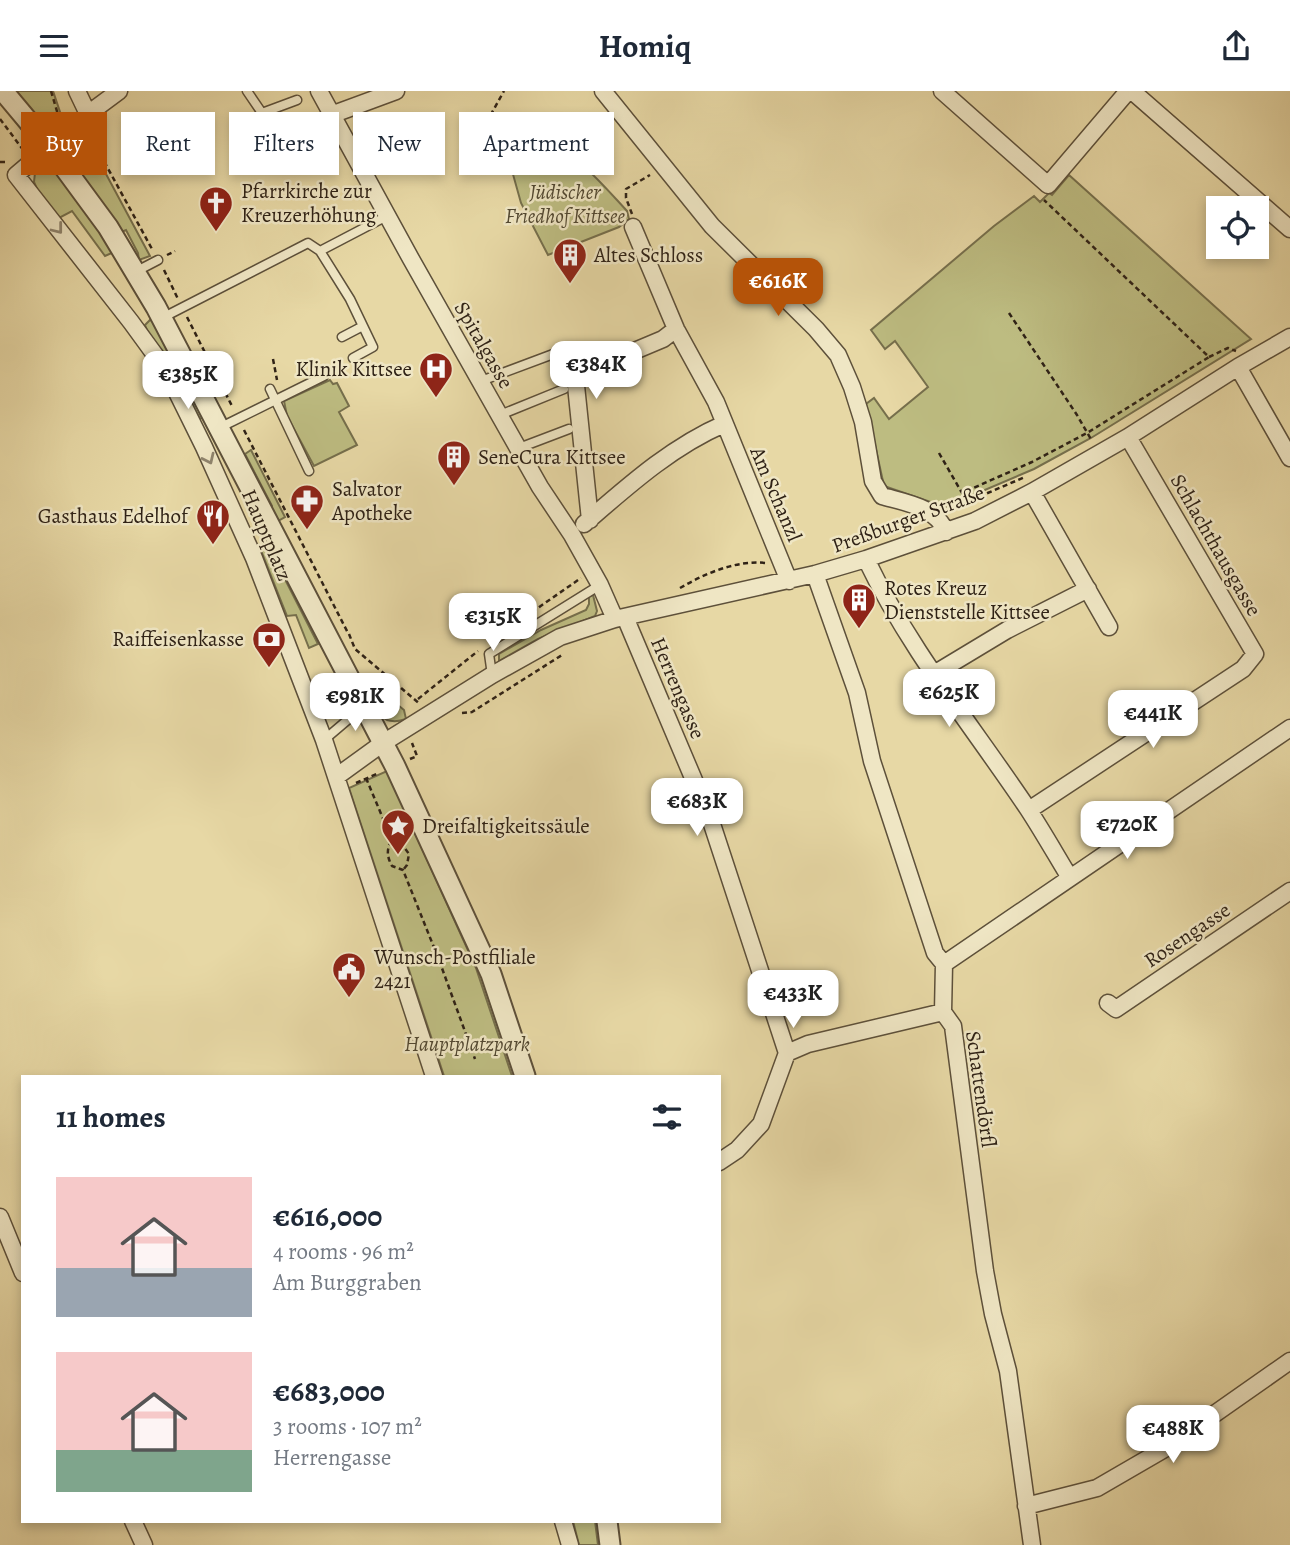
<!DOCTYPE html>
<meta charset="utf-8">
<style>
:root{--surface:#fff;--page:#f2f2f3;--text:#1f2937;--muted:#747a83;--accent:#b45309}
body{margin:0;font-family:Alegreya,serif;background:var(--page);color:var(--text);height:100vh;display:flex;flex-direction:column;font-size:26px;white-space:nowrap}
*{box-sizing:border-box;margin:0}
p{font-size:23px;color:var(--muted)}
.icon{flex:none;width:38px;height:38px;fill:none;stroke:currentColor;stroke-width:2;stroke-linecap:round;stroke-linejoin:round}
.map{position:relative;flex:1;overflow:hidden}
.details{position:absolute;left:21px;top:984px;width:700px;height:448px;display:flex;flex-direction:column;background:var(--surface);border-radius:0px;box-shadow:0 4px 10px #0003}
.details>*{flex:none}
.banner{position:absolute;left:21px;top:21px;width:700px;height:63px;display:flex;gap:14px}
.controls{position:absolute;left:1206px;top:105px;display:grid;gap:14px}
.controls a{display:grid;place-items:center;width:63px;height:63px;border-radius:0px;background:var(--surface);box-shadow:0 4px 10px #0003;font-size:35px}
.price{position:absolute;translate:-50% -60px;padding:0 16px;border-radius:14px;background:#fff;color:#222;font-size:23px;line-height:46px;filter:drop-shadow(0 2px 4px #0008)}
.price::after{content:'';position:absolute;left:50%;top:42px;width:21px;height:16px;margin-left:-10px;background:inherit;clip-path:polygon(0 0,100% 0,50% 100%)}
.price.on{background:var(--accent);color:#fff}
ul{padding:0;list-style:none}
li{display:flex;align-items:center;gap:21px;height:175px;padding:0 35px}
li span{display:grid;place-items:center;flex:none;width:196px;height:140px;border-radius:0px;color:#555}
li>.icon{margin-inline-start:auto}
span .icon{width:84px;height:84px;fill:#fffc;stroke-width:1}
li b{font-size:30px}
h2{display:flex;justify-content:space-between;align-items:center;height:84px;padding:0 35px;font-size:30px}
.tag{padding:0 24px;border-radius:0px;background:var(--surface);box-shadow:0 4px 10px #0003;font-size:24px;line-height:63px}
.tag.on{background:var(--accent);color:#fff}
header{display:flex;justify-content:space-between;align-items:center;height:91px;padding:0 35px;background:var(--surface);font-size:32px;font-weight:700}
.map>svg:first-child{display:block}
</style>
<header><svg class="icon" aria-label="menu" viewBox="0 0 24 24"><path d="M4 6h16M4 12h16M4 18h16"/></svg>Homiq<svg class="icon" aria-label="share" viewBox="0 0 24 24"><path d="M12 15V3M7 8l5-5 5 5M5 13v7h14v-7"/></svg></header>
<div class="map">
<svg width="1290" height="1454" viewBox="0 0 1290 1454">
<rect width="100%" height="100%" fill="#e7d8a5"/>
<filter id="stains"><feTurbulence type="fractalNoise" baseFrequency=".00286" numOctaves="4"/><feColorMatrix values="0 0 0 0 .2 0 0 0 0 .09 0 0 0 0 .02 0 0 0 .5 -.17"/></filter>
<radialGradient id="worn" r=".72"><stop offset=".6" stop-color="#630" stop-opacity="0"/><stop offset="1" stop-color="#630" stop-opacity=".3"/></radialGradient>
<!-- green -->
<path fill="#bdbc81" stroke="#766f4c" stroke-width="2" d="M16,0H53L64,33L56,39L44,35Z
M84,42L150,165L139,169L138,162L126,139L119,142L72,74L69,67L70,54Z
M542,49C577,62 602,93 627,120L629,128L619,136L548,164L521,112L504,51Z
M47,74L55,77L114,161L105,165L72,120L59,127L38,100L34,91L35,82Z
M1069,84L1251,248L1091,347L1034,378L945,416L884,395L866,313L874,307L889,328L928,296L895,250L885,258L871,239L994,135L1034,105L1040,111L1049,102L1052,104Z
M150,229L153,230L203,326L200,328L180,290L147,239L145,234Z
M330,289L333,293L337,292L349,315L339,321L357,354L314,375L287,325L284,310Z
M251,359L285,426L276,431L271,420L272,415L245,363Z
M263,453H267L318,553L309,557L296,524L287,525L260,457Z
M593,504L597,520L595,525L538,548L499,570V563L541,539L586,519L589,513V505Z
M370,591L404,619L406,628C379,638 372,613 364,593Z
M387,680L476,877L512,985H444L349,697Z
M573,1430H595L598,1454H579Z"/>
<g fill="none" stroke-linecap="round" stroke-linejoin="round">
<!-- service casing -->
<g stroke="#5d503a" stroke-width="11">
<path id="service" d="M247,0L262,22L297,9
M320,160L350,208L373,256L353,267
M135,181L158,169
M162,227L308,152L320,160L387,125
M342,246L363,235
M481,290L556,262
M270,298L309,380
M500,324L564,298
M219,337L324,285
M519,357L569,338
M492,584L489,563L600,494
M315,625L352,593
M324,649L364,615"/>
</g>
<!-- minor casing -->
<g stroke="#5d503a" stroke-width="19">
<path id="minor" d="M77,0L88,23
M319,0L411,168L540,396L572,444L600,494L615,528
M603,0L712,135L816,238L838,264L852,296L863,331L873,390L882,405C907,412 936,416 946,441
M942,0L1048,94L1128,0
M1132,0L1290,138
M331,24L396,0
M16,84L131,231L166,279L204,356L254,467L324,649L434,985
M16,84L88,23L119,0
M633,136L676,238L716,311L789,490
M1238,276L1290,367
M1032,401L1109,536
M590,429L575,285L663,248L676,238
M584,433C628,395 671,356 724,333
M866,468C909,558 973,636 1028,718C1043,741 1056,764 1070,787
M815,483L857,602L872,670L935,862L944,873L943,921L953,935L985,1180L993,1223L1008,1280L1032,1454
M625,526L710,727L787,962
M934,583L1007,539L1088,498
M336,686L383,652L492,584L560,546L615,528L815,483L866,468L975,430L1032,401L1128,346L1238,276L1290,246
M1029,719L1243,578L1255,563L1128,346
M944,873L1290,637
M1108,912L1116,918L1290,800
M719,1071L737,1059L761,1033L787,962L808,953L943,921
M0,1126L23,1182
M1026,1415L1097,1397L1166,1357L1290,1270
M133,1430L144,1454
M563,1430L570,1454"/>
</g>
<!-- tertiary casing -->
<g stroke="#5d503a" stroke-width="23">
<path id="tertiary" d="M3,0L44,49L108,136L156,216L395,675L491,883L525,985
M607,1430L610,1454"/>
</g>
<!-- path -->
<path stroke="#2f2216" stroke-width="2.5" stroke-dasharray="5 3.5" stroke-linecap="butt" d="M51,0L59,27
M0,28L24,60
M88,41L152,158
M485,48V34L504,0
M0,71H8
M632,123L626,107V98L650,84
M167,164L175,160
M164,179L178,208
M1009,222L1077,324L1092,350
M187,226L233,317
M1209,266L1228,257L1236,260
M273,268L277,289
M244,339L348,542
M939,362L962,402L1032,371L1087,342L1209,266L1044,109
M948,419L1025,386
M680,497C706,482 736,469 766,472
M532,521L581,487
M349,543L355,558L420,613
M418,608L478,560
M462,622L472,621L562,564
M410,668L417,665L412,652
M366,687L392,749C386,758 387,766 392,775L403,779L439,869L475,968
M356,692L379,682
M392,749L401,752L409,763L407,774L403,779"/>
<!-- service -->
<use href="#service" stroke="#efe6c4" stroke-width="8"/>
<!-- minor -->
<use href="#minor" stroke="#efe6c4" stroke-width="16"/>
<!-- tertiary -->
<use href="#tertiary" stroke="#efe6c4" stroke-width="19"/>
</g>
<!-- one-way arrows -->
<defs><path id="oneway-chevron" d="M-2-3.5L2.5 0L-2 3.5" fill="none" stroke-width="1.6" stroke-linecap="round" stroke-linejoin="round" transform="scale(1.75)"/></defs>
<g stroke="#8f846d">
<use href="#oneway-chevron" transform="translate(58 138) rotate(52)"/>
<use href="#oneway-chevron" transform="translate(209 368) rotate(65)"/>
</g>
<!-- icons -->
<defs>
<g id="church-pin" transform="scale(1.75)"><path d="M0 17L-7.5 6A9.5 9.5 0 1 1 7.5 6Z" fill="#8f2418" stroke="#efe6c4"/><path d="M-1.2-6h2.4v3.5h3.3v2.4h-3.3V6h-2.4V-.1h-3.3v-2.4h3.3Z" fill="#fff"/></g>
<g id="building-pin" transform="scale(1.75)"><path d="M0 17L-7.5 6A9.5 9.5 0 1 1 7.5 6Z" fill="#8f2418" stroke="#efe6c4"/><path d="M-4-6H4V6H1V3H-1V6H-4ZM-2.5-4.3h1.7v1.8h-1.7ZM.8-4.3h1.7v1.8H.8ZM-2.5-1h1.7V.8h-1.7ZM.8-1h1.7V.8H.8Z" fill="#fff"/></g>
<g id="hospital-pin" transform="scale(1.75)"><path d="M0 17L-7.5 6A9.5 9.5 0 1 1 7.5 6Z" fill="#8f2418" stroke="#efe6c4"/><path d="M-5-5h3v3.5h4V-5h3V5h-3V1.5h-4V5h-3Z" fill="#fff"/></g>
<g id="pharmacy-pin" transform="scale(1.75)"><path d="M0 17L-7.5 6A9.5 9.5 0 1 1 7.5 6Z" fill="#8f2418" stroke="#efe6c4"/><path d="M-2-6h4v4h4v4h-4v4h-4v-4h-4v-4h4Z" fill="#fff"/></g>
<g id="restaurant-pin" transform="scale(1.75)"><path d="M0 17L-7.5 6A9.5 9.5 0 1 1 7.5 6Z" fill="#8f2418" stroke="#efe6c4"/><path d="M-5-6h1v4h1v-4h1v4h1v-4h1v5L-1.5 .5V6h-2V.5L-5-1ZM5-6V6H3V1.5H1.5Q1.5-4 5-6Z" fill="#fff"/></g>
<g id="bank-pin" transform="scale(1.75)"><path d="M0 17L-7.5 6A9.5 9.5 0 1 1 7.5 6Z" fill="#8f2418" stroke="#efe6c4"/><path d="M-6-4H6V4H-6ZM0-2.3a2.3 2.3 0 1 0 0 4.6a2.3 2.3 0 1 0 0-4.6Z" fill="#fff"/></g>
<g id="sight-pin" transform="scale(1.75)"><path d="M0 17L-7.5 6A9.5 9.5 0 1 1 7.5 6Z" fill="#8f2418" stroke="#efe6c4"/><path d="M0-6L1.8-2.2L6-1.7L2.9 1.2L3.7 5.4L0 3.3L-3.7 5.4L-2.9 1.2L-6-1.7L-1.8-2.2Z" fill="#fff"/></g>
<g id="civic-pin" transform="scale(1.75)"><path d="M0 17L-7.5 6A9.5 9.5 0 1 1 7.5 6Z" fill="#8f2418" stroke="#efe6c4"/><path d="M-.6-6.5H3V-4.5H.6V-3L4-1V1h2V6H-6V1h2V-1L-.6-3ZM-1.2 2.5V6h2.4V2.5Z" fill="#fff"/></g>
</defs>
<g fill-rule="evenodd">
<use href="#church-pin" x="216" y="112"/>
<use href="#building-pin" x="570" y="164"/>
<use href="#hospital-pin" x="436" y="278"/>
<use href="#building-pin" x="454" y="366"/>
<use href="#pharmacy-pin" x="307" y="410"/>
<use href="#restaurant-pin" x="213" y="425"/>
<use href="#building-pin" x="859" y="509"/>
<use href="#bank-pin" x="269" y="548"/>
<use href="#sight-pin" x="398" y="735"/>
<use href="#civic-pin" x="349" y="878"/>
</g>
<g text-anchor="middle" dominant-baseline="central" stroke-width="5" stroke-linejoin="round" paint-order="stroke">
<!-- poi labels -->
<g font-size="21" fill="#2f2216" stroke="#efe6c4" text-anchor="start">
<text x="241" y="100">Pfarrkirche zur<tspan x="241" dy="24">Kreuzerhöhung</tspan></text>
<text x="594" y="164">Altes Schloss</text>
<text x="412" y="278" text-anchor="end">Klinik Kittsee</text>
<text x="478" y="366">SeneCura Kittsee</text>
<text x="332" y="398">Salvator<tspan x="332" dy="24">Apotheke</tspan></text>
<text x="188" y="425" text-anchor="end">Gasthaus Edelhof</text>
<text x="884" y="497">Rotes Kreuz<tspan x="884" dy="24">Dienststelle Kittsee</tspan></text>
<text x="244" y="548" text-anchor="end">Raiffeisenkasse</text>
<text x="422" y="735">Dreifaltigkeitssäule</text>
<text x="374" y="866">Wunsch-Postfiliale<tspan x="374" dy="24">2421</tspan></text>
</g>
<!-- park labels -->
<g font-size="21" font-style="italic" fill="#524831" stroke="#efe6c4">
<text x="565" y="101">Jüdischer<tspan x="565" dy="24">Friedhof Kittsee</tspan></text>
<text x="467" y="953">Hauptplatzpark</text>
</g>
<!-- street labels -->
<g font-size="21" fill="#2f2216" stroke="#efe6c4">
<text transform="translate(484 254) rotate(60)">Spitalgasse</text>
<text transform="translate(776 403) rotate(67)">Am Schanzl</text>
<text transform="translate(908 428) rotate(-20)">Preßburger Straße</text>
<text transform="translate(267 444) rotate(67)">Hauptplatz</text>
<text transform="translate(1216 454) rotate(60)">Schlachthausgasse</text>
<text transform="translate(678 597) rotate(67)">Herrengasse</text>
<text transform="translate(1187 844) rotate(-34)">Rosengasse</text>
<text transform="translate(981 998) rotate(82)">Schattendörfl</text>
</g>
</g>
<rect width="100%" height="100%" filter="url(#stains)"/>
<rect width="100%" height="100%" fill="url(#worn)"/>
</svg>
<div class="controls">
<a><svg class="icon" aria-label="locate" viewBox="0 0 24 24"><circle cx="12" cy="12" r="6"/><path d="M12 2v4M12 18v4M2 12h4M18 12h4"/></svg></a>
</div>
<b class="price on" style="left:778px;top:227px">€616K</b>
<b class="price" style="left:596px;top:310px">€384K</b>
<b class="price" style="left:188px;top:320px">€385K</b>
<b class="price" style="left:493px;top:562px">€315K</b>
<b class="price" style="left:949px;top:638px">€625K</b>
<b class="price" style="left:355px;top:642px">€981K</b>
<b class="price" style="left:1153px;top:659px">€441K</b>
<b class="price" style="left:697px;top:747px">€683K</b>
<b class="price" style="left:1127px;top:770px">€720K</b>
<b class="price" style="left:793px;top:939px">€433K</b>
<b class="price" style="left:1173px;top:1374px">€488K</b>
<div class="banner">
<a class="tag on">Buy</a>
<a class="tag">Rent</a>
<a class="tag">Filters</a>
<a class="tag">New</a>
<a class="tag">Apartment</a>
</div>
<section class="details">
<h2>11 homes<svg class="icon" aria-label="filters" viewBox="0 0 24 24"><path d="M4 7h16M4 17h16"/><circle cx="9" cy="7" r="2"/><circle cx="15" cy="17" r="2"/></svg></h2>
<ul>
<li><span style="background:linear-gradient(#f6c9c9 65%,#9aa5b1 0)"><svg class="icon" aria-label="home" viewBox="0 0 24 24"><path d="M3 11l9-7 9 7M6 9v11h12V9"/></svg></span><div><b>€616,000</b><p>4 rooms · 96 m²</p><p>Am Burggraben</p></div></li>
<li><span style="background:linear-gradient(#f6c9c9 70%,#7fa58c 0)"><svg class="icon" aria-label="home" viewBox="0 0 24 24"><path d="M3 11l9-7 9 7M6 9v11h12V9"/></svg></span><div><b>€683,000</b><p>3 rooms · 107 m²</p><p>Herrengasse</p></div></li>
</ul>
</section>
</div>
